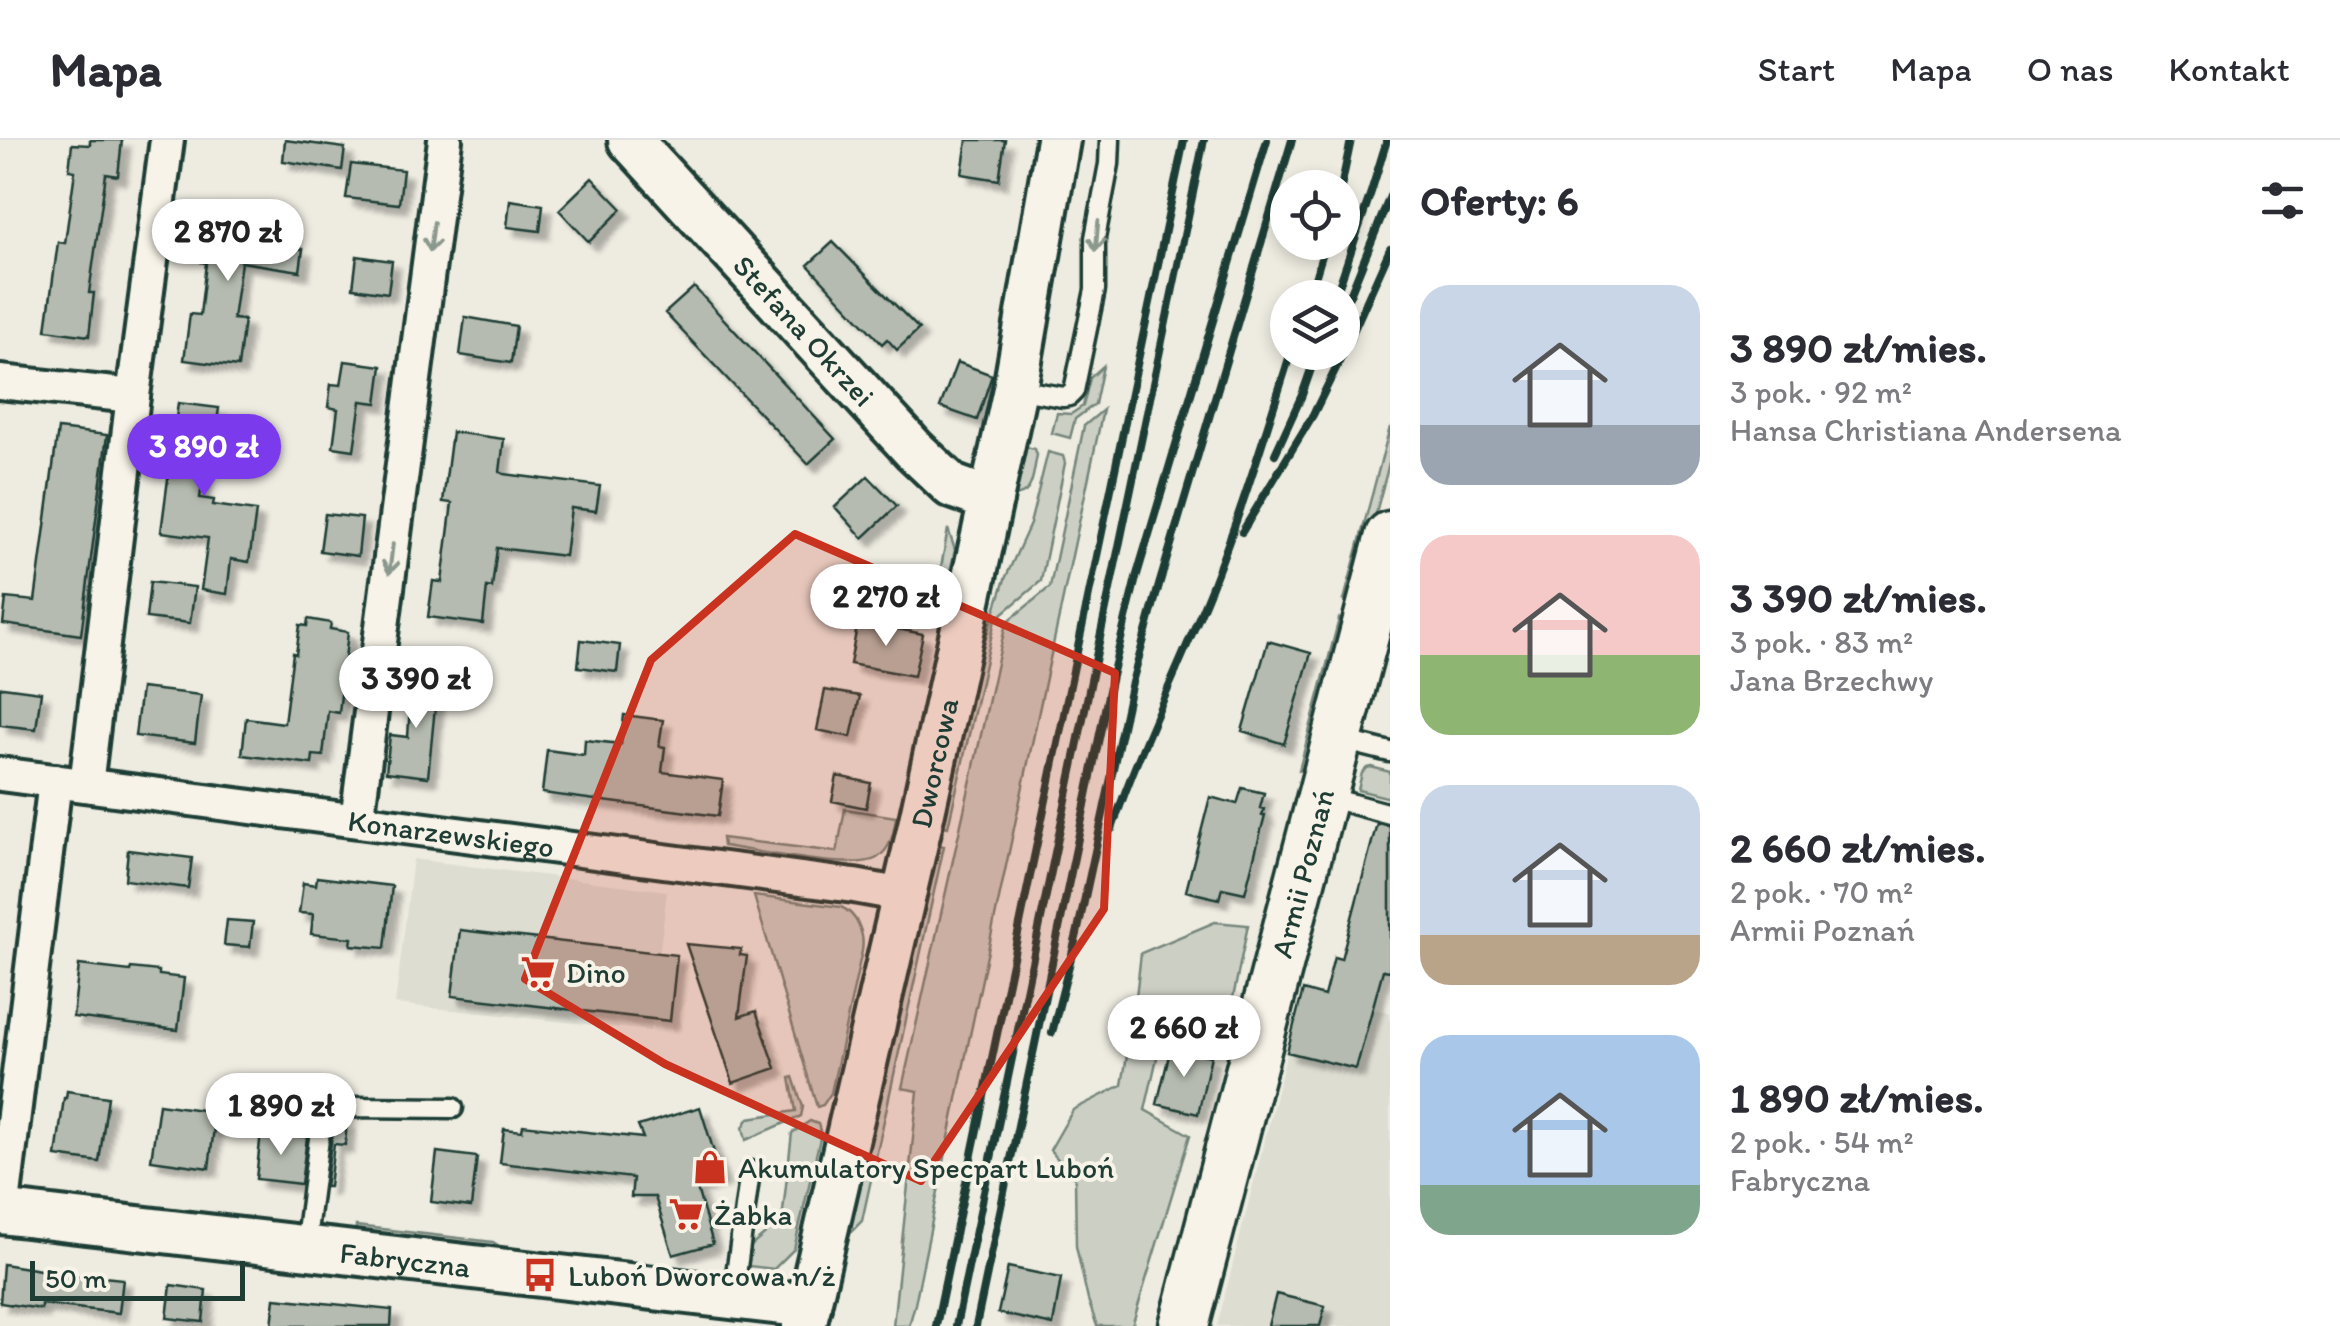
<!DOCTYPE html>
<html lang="pl">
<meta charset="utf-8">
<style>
:root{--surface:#fff;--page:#f2f2f3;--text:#2b2b33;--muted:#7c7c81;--line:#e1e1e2;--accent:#7c3aed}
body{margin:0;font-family:Itim,sans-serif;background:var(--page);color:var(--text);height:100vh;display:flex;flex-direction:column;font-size:38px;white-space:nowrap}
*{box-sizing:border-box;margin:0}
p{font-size:32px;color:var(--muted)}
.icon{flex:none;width:55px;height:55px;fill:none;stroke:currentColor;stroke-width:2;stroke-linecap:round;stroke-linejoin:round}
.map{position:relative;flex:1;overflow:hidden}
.side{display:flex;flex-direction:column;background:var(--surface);width:950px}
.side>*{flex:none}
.buttons{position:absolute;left:1270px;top:30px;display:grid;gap:20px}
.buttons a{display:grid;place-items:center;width:90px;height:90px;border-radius:50%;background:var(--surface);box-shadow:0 5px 15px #0003;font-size:50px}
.scale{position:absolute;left:30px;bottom:25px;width:215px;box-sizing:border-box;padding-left:10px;border:5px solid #1f3d34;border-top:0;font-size:28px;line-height:35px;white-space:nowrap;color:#1f3d34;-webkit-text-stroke:8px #f7f3e8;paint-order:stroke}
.price{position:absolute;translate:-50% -85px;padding:0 22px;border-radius:35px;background:#fff;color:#222;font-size:32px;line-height:65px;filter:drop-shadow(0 2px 5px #0008)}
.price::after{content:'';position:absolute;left:50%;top:60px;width:30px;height:22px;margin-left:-15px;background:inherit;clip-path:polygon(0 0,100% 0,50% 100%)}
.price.active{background:var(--accent);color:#fff}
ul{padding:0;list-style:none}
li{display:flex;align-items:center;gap:30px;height:250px;padding:0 30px}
li span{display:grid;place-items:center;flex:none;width:280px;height:200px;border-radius:30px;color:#555}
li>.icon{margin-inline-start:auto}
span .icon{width:120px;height:120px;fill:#fffc;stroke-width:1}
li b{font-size:42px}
h2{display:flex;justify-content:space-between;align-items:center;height:120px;padding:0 30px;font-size:42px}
header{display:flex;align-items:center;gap:60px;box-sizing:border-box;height:140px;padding:0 50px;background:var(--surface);border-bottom:2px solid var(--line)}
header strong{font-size:48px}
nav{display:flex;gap:55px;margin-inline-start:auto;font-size:35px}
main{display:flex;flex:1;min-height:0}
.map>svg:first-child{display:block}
</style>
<header>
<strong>Mapa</strong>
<nav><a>Start</a><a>Mapa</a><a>O nas</a><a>Kontakt</a></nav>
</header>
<main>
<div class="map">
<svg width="1390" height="1186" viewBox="0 0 1390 1186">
<defs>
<filter id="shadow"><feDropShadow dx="8" dy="8" stdDeviation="2.5" flood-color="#0004"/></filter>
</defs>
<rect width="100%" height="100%" fill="#eeece1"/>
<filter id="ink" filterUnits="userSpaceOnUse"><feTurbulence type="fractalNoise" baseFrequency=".01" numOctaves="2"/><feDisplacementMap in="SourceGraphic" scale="20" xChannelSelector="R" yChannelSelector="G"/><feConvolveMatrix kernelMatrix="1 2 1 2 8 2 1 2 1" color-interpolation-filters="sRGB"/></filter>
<g filter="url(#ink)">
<!-- built -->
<path fill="#ddddd2" d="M413,719L667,751L650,891L395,864Z
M1303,850L1390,873V1186H1217Z"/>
<!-- green -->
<path fill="#cccfc4" stroke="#76867c" stroke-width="2.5" d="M1103,226L1095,264L1075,279L1070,298L1052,293L1057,273L1071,274L1083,266L1090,238Z
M1103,270L969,900L915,1164L909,1186H893L918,951L902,948L1006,483L1050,447L1084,286Z
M1390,287V320L1353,459L1344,460Z
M1017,305L1035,309L1037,315C1032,337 1035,358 1007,356Z
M1048,312L1063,316L1065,323L1041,441L995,480L948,687L936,684L960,579L1005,439L1030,384Z
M948,389L955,410L941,471L934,466Z
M1339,479L1344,485L1310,633L1299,630Z
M1371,627L1390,632V658L1358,650L1362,633L1367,628Z
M845,669L896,677C894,693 891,709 877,718C855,732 753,710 723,706L722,698L837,712Z
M932,704L944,706L862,1081L850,1093L846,1105H843Z
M754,756L841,767C857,774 865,794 862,811L831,953L823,965L817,967Z
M1215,782L1248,785L1226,892L1164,887L1145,970L1190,995L1132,1186H1097L1088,1160L1076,1106L1075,1039L1050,1010L1073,970L1122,945L1134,875L1141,813Z
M793,937L803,967L801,976L746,1000L743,987L749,978L796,971L790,938Z
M810,981L818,984L821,994L794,1109L774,1129L748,1126L751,1106L782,1080L792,993Z
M356,1086L493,1102L499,1106L463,1110L355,1097Z"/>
<!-- building -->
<path fill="#b5bbb0" stroke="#1f3d34" stroke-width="2.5" filter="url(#shadow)" d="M90,0H122L118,36L106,34L89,153H94L89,196L46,190L58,102L65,103L75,31L69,30L72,4L90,5Z
M285,0L345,8L342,30L283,21Z
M967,0H1005L999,40L962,34Z
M351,24L403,30L399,64L346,58Z
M592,38L622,69L589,102L559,70Z
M510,60L543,65L540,91L507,87Z
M223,64L248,71L244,101L303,109L300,131L241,122L233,179L244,180L238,227L184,220L190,174L200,175L206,123L201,122L206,66L217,67Z
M833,102L919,189L897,210L887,199L882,204L808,125Z
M357,116L392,121L388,153L353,148Z
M694,147L835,299L808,324L665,173Z
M465,177L516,186L511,223L460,215Z
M345,221L382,226L377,263L361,261L354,310L333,307L338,269L328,267L331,244L341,245Z
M957,222L992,235L977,280L940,267Z
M178,263L219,268L212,316H206L200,358L214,360L213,365L256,371L249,422L231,419L227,454L201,450L208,398L161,392Z
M58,289L107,295L81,495L3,484L6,458L35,461Z
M452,292L504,299L500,332L504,334L600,346L596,371L571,368L565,416L497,408L492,448L487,447L483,484L428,477L433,441L442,442L452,363L443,362Z
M868,336L897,366L863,398L835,367Z
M325,374L362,378L358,416L320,411Z
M150,442L195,447L190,483L146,478Z
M308,479L331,483L330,489L348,492L339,573L328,571L323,616L313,615L312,624L242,615L246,578L284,583L293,513L296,514L300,485L307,486Z
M858,481L923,494L914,536L850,524Z
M581,500L620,505L617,532L578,527Z
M1268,501L1311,513L1284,604L1242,591Z
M412,534L438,537L428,637L386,632L390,595L408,597Z
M3,547L41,552L36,589L0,585V548Z
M141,548L201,555L195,603L135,596Z
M825,550L860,556L851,597L817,590Z
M624,575L663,580L659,606L665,607L662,632L723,640L718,676L542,653L547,610L584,615L585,600L621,604Z
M837,636L871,643L866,668L832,661Z
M1242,648L1264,653L1260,668L1264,669L1262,675H1265L1245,753L1222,748L1219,759L1186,751L1210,657L1237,664Z
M1377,683L1390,686V831L1383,830L1356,929L1287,912L1303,850L1324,856L1334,817L1341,819Z
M128,710L192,718L188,748L125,740Z
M317,737L392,746L385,808L351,805L352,798L311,794L313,774L299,773L303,743L316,745Z
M227,780L253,782L250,807L224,805Z
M460,790L677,815L670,881L452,856Z
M686,804L741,809L740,815L747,816L739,877L756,871L776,928L733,943Z
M79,825L130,831L131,828L159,831V835L184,838L178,890L73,877Z
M1171,907L1211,916L1198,974L1157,964Z
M67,951L108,957L99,1022L56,1016L64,958H66Z
M159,964L216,972L209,1028L151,1020Z
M700,967L722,1038L696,1045L713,1104L673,1115L655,1057H631L633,1038L500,1023L504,989L522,991L523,985L643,998L638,986Z
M347,981L345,1005L334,1004L329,1047H325L332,995L338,985Z
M261,992L307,997L301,1044L256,1039Z
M437,1012L477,1017L471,1067L431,1062Z
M3,1124L84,1137V1135L123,1139L119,1173L41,1164V1169L0,1163Z
M1008,1127L1061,1138L1053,1185L998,1173Z
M171,1145L206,1150L203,1182L167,1178Z
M1276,1154L1325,1166L1320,1186H1268Z
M275,1158L392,1170L391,1186H272Z"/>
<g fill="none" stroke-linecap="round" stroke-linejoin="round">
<!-- service casing -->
<g stroke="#1f3d34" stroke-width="25">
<path id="service" d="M1015,249L1063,257L1069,256L1074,251L1095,150V98L1109,24L1110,0
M1338,599L1390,612
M1323,656L1390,674
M305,1107L320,991L330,975L349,967L453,968
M733,1157L750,1031"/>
</g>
<!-- minor casing -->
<g stroke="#1f3d34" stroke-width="40">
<g id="minor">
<path d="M0,242L133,256"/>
<path id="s1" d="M0,634L854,746L904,755"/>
<path d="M86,645L133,256L167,0"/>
<path d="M357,680L445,0"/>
<path d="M2,1072L55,641"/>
</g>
</g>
<!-- tertiary casing -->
<g stroke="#1f3d34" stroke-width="50">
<g id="tertiary">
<path id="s2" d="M630,0L914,310L952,346L991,360"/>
<path id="s3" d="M0,1072L809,1166"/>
<path id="s4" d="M804,1186L919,690L1015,249L1058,0"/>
</g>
</g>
<!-- secondary casing -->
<g stroke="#1f3d34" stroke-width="55">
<g id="secondary">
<path id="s5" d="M1184,1186L1390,396"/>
</g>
</g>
<!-- service -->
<use href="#service" stroke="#f7f3e8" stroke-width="18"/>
<!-- minor -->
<use href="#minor" stroke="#f7f3e8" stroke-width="32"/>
<!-- tertiary -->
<use href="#tertiary" stroke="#f7f3e8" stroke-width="42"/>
<!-- secondary -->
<use href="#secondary" stroke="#f7f3e8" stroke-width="48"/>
<!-- rail -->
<path stroke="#1f3d34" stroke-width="8" d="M1341,48L1351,0
M1349,157L1390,56
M1309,158L1326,102
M1335,158L1371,52L1387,0
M1275,314L1302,255L1317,212
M1242,392L1313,275L1343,214L1390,109
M1112,689C1140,606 1179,528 1212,446C1242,370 1266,291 1291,212
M1052,893L1077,794L1131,546L1159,445L1292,0
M936,1186L1184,0
M956,1186L1204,0
M976,1186L1112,536L1136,438L1267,0"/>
</g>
<!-- one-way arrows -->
<defs><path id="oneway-shaft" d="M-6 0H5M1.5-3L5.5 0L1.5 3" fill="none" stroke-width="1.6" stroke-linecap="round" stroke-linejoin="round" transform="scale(2.5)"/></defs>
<g stroke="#8b988e">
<use href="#oneway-shaft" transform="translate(1097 96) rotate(95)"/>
<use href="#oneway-shaft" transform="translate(432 97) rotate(97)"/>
<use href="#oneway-shaft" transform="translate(391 419) rotate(97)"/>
</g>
</g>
<!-- marked area -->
<path fill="#c8321e" fill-opacity="0.2" stroke="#c8321e" stroke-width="8" stroke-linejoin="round" d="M795,394L1115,533L1104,769L921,1041L665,924L525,839L651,520Z"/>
<!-- icons -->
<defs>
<g id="supermarket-bare" transform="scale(2.7)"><path d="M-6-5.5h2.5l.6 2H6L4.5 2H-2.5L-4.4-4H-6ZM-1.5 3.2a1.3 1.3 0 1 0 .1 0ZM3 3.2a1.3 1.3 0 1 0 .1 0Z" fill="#c8321e" stroke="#f7f3e8" stroke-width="2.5" paint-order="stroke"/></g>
<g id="shop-bare" transform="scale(2.7)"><path d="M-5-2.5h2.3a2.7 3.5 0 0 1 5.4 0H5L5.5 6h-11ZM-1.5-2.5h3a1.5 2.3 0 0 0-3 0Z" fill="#c8321e" stroke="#f7f3e8" stroke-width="2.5" paint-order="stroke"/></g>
<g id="bus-bare" transform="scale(2.7)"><path d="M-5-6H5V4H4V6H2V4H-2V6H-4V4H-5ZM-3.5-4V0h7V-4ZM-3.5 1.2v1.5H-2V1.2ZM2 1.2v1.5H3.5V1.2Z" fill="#c8321e" stroke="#f7f3e8" stroke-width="2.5" paint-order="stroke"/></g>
</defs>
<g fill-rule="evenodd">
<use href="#supermarket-bare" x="538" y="832"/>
<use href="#shop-bare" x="710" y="1027"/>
<use href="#supermarket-bare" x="686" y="1074"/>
<use href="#bus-bare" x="540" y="1135"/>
</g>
<g text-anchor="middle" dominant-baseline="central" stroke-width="8" stroke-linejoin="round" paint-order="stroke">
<!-- street labels -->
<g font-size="30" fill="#1f3d34" stroke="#f7f3e8">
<text stroke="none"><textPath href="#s2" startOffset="258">Stefana Okrzei</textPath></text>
<text stroke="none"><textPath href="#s4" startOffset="578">Dworcowa</textPath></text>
<text stroke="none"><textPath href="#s1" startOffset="455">Konarzewskiego</textPath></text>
<text stroke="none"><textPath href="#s5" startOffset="468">Armii Poznań</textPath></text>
<text stroke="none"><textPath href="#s3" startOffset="408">Fabryczna</textPath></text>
</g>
<!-- poi labels -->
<g font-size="30" fill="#1f3d34" stroke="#f7f3e8" text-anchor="start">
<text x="566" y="832">Dino</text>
<text x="738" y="1027">Akumulatory Specpart Luboń</text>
<text x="714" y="1074">Żabka</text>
<text x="568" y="1135">Luboń Dworcowa n/ż</text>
</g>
</g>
</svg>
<div class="buttons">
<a><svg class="icon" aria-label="locate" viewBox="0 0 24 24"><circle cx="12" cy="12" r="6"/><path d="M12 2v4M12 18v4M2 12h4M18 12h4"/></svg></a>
<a><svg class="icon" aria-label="layers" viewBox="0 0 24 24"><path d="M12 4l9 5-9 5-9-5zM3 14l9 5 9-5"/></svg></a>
</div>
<div class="scale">50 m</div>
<b class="price" style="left:228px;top:144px">2 870 zł</b>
<b class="price active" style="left:204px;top:359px">3 890 zł</b>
<b class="price" style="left:886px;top:509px">2 270 zł</b>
<b class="price" style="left:416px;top:591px">3 390 zł</b>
<b class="price" style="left:1184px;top:940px">2 660 zł</b>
<b class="price" style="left:281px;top:1018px">1 890 zł</b>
</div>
<section class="side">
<h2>Oferty: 6<svg class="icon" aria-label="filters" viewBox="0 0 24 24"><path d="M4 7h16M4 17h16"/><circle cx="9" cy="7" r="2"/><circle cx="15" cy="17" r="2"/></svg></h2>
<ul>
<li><span style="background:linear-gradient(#c9d6e8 70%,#9aa5b1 0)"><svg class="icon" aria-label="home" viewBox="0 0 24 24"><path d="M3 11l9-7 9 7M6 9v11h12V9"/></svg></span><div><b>3 890 zł/mies.</b><p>3 pok. · 92 m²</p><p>Hansa Christiana Andersena</p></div></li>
<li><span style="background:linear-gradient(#f6c9c9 60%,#8fb573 0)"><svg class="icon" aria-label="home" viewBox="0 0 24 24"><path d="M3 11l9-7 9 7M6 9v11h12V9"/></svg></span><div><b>3 390 zł/mies.</b><p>3 pok. · 83 m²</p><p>Jana Brzechwy</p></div></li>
<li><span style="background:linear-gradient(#c9d6e8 75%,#b9a48a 0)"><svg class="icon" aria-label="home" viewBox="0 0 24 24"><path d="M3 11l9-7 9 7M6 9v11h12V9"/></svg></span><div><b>2 660 zł/mies.</b><p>2 pok. · 70 m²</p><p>Armii Poznań</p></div></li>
<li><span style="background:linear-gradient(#a9c7e8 75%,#7fa58c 0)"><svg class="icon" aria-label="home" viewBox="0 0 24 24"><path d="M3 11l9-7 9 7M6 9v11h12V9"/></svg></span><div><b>1 890 zł/mies.</b><p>2 pok. · 54 m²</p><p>Fabryczna</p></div></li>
</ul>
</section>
</main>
